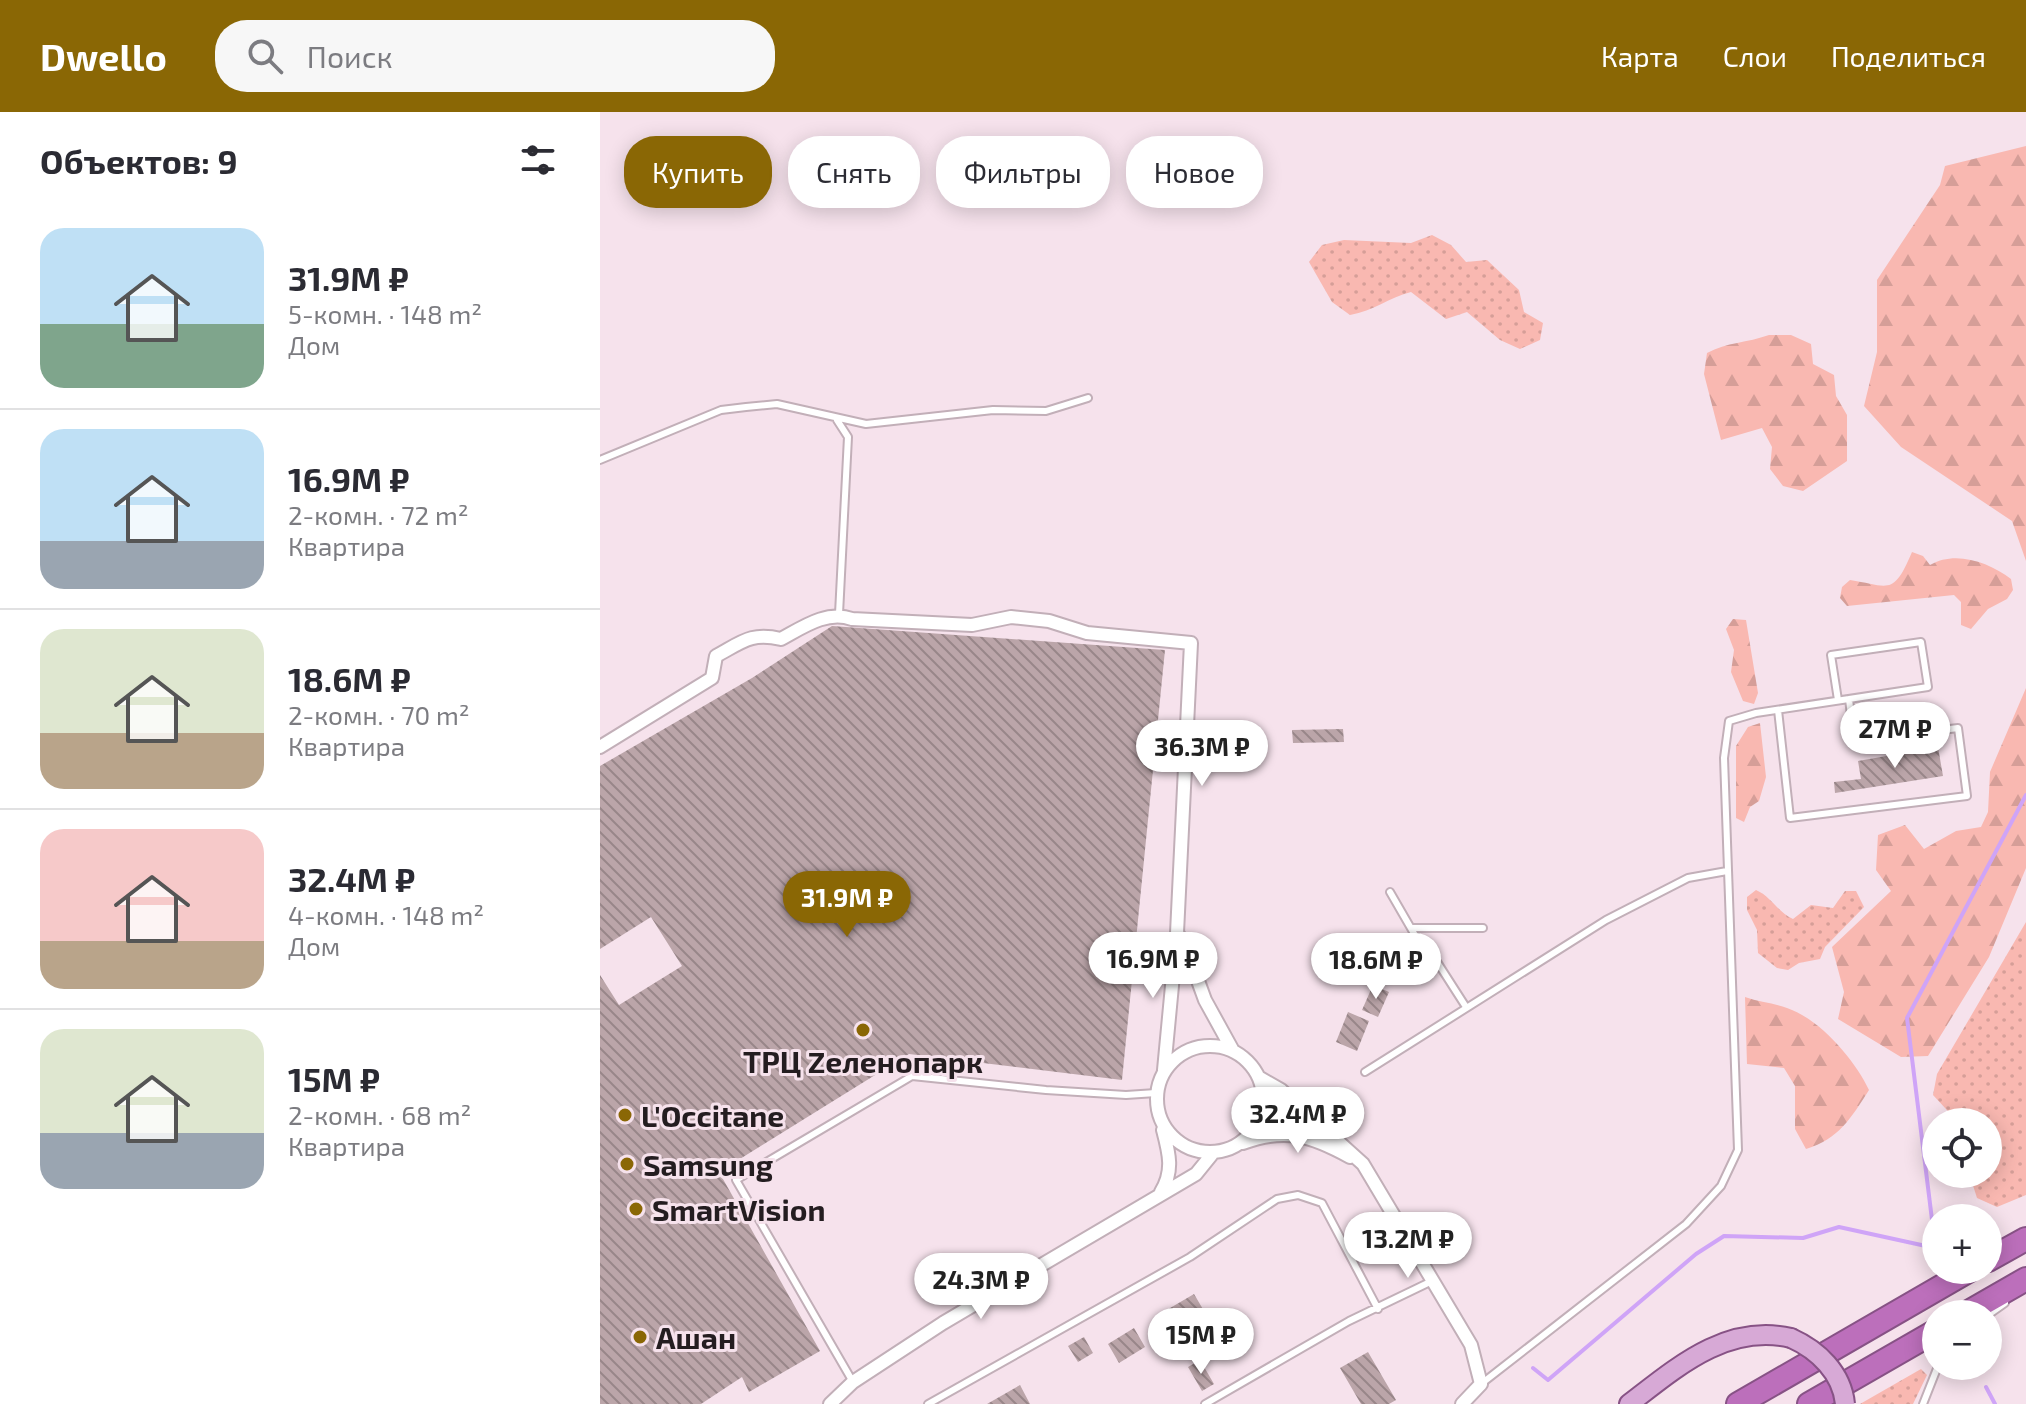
<!DOCTYPE html>
<html lang="ru">
<meta charset="utf-8">
<style>
:root{--surface:#fff;--page:#f7f7f7;--text:#2b2b33;--muted:#7c7c81;--line:#e1e1e2;--accent:#8a6705}
body{margin:0;font-family:"Exo 2",sans-serif;background:var(--page);color:var(--text);height:100vh;display:flex;flex-direction:column;font-size:30px;white-space:nowrap}
*{box-sizing:border-box;margin:0}
p{font-size:26px;color:var(--muted)}
.icon{flex:none;width:44px;height:44px;fill:none;stroke:currentColor;stroke-width:2;stroke-linecap:round;stroke-linejoin:round}
.map{position:relative;flex:1;overflow:hidden}
.panel{display:flex;flex-direction:column;background:var(--surface);width:600px}
.panel>*{flex:none}
.hud{position:absolute;left:24px;top:24px;width:760px;height:72px;display:flex;gap:16px}
.tools{position:absolute;left:1322px;top:996px;display:grid;gap:16px}
.tools a{display:grid;place-items:center;width:80px;height:80px;border-radius:50%;background:var(--surface);box-shadow:0 4px 20px #0003;font-size:40px}
.price{position:absolute;translate:-50% -68px;padding:0 18px;border-radius:28px;background:#fff;color:#222;font-size:26px;line-height:52px;filter:drop-shadow(0 2px 4px #0008)}
.price::after{content:'';position:absolute;left:50%;top:48px;width:24px;height:18px;margin-left:-12px;background:inherit;clip-path:polygon(0 0,100% 0,50% 100%)}
.price.current{background:var(--accent);color:#fff}
ul{padding:0;list-style:none}
li{display:flex;align-items:center;gap:24px;height:200px;padding:0 40px}
li+li{border-top:2px solid var(--line)}
li span{display:grid;place-items:center;flex:none;width:224px;height:160px;border-radius:24px;color:#555}
li>.icon{margin-inline-start:auto}
span .icon{width:96px;height:96px;fill:#fffc;stroke-width:1}
li b{font-size:34px}
h2{display:flex;justify-content:space-between;align-items:center;height:96px;padding:0 40px;font-size:34px}
.tag{padding:0 28px;border-radius:32px;background:var(--surface);box-shadow:0 4px 20px #0003;font-size:28px;line-height:72px}
.tag.current{background:var(--accent);color:#fff}
header{display:flex;align-items:center;gap:48px;box-sizing:border-box;height:112px;padding:0 40px;background:var(--accent);color:#fff}
header strong{font-size:38px}
nav{display:flex;gap:44px;margin-inline-start:auto;font-size:28px}
.search{width:560px;height:72px;background:var(--page);display:flex;align-items:center;gap:20px;box-sizing:border-box;padding:0 28px;border-radius:32px;color:var(--muted);font-size:30px}
main{display:flex;flex:1;min-height:0}
.map>svg:first-child{display:block}
</style>
<header>
<strong>Dwello</strong>
<div class="search"><svg class="icon" aria-label="search" viewBox="0 0 24 24"><circle cx="10" cy="10" r="6"/><path d="M15 15l6 6"/></svg>Поиск</div>
<nav><a>Карта</a><a>Слои</a><a>Поделиться</a></nav>
</header>
<main>
<section class="panel">
<h2>Объектов: 9<svg class="icon" aria-label="filters" viewBox="0 0 24 24"><path d="M4 7h16M4 17h16"/><circle cx="9" cy="7" r="2"/><circle cx="15" cy="17" r="2"/></svg></h2>
<ul>
<li><span style="background:linear-gradient(#bfe0f5 60%,#7fa58c 0)"><svg class="icon" aria-label="home" viewBox="0 0 24 24"><path d="M3 11l9-7 9 7M6 9v11h12V9"/></svg></span><div><b>31.9M ₽</b><p>5-комн. · 148 m²</p><p>Дом</p></div></li>
<li><span style="background:linear-gradient(#bfe0f5 70%,#9aa5b1 0)"><svg class="icon" aria-label="home" viewBox="0 0 24 24"><path d="M3 11l9-7 9 7M6 9v11h12V9"/></svg></span><div><b>16.9M ₽</b><p>2-комн. · 72 m²</p><p>Квартира</p></div></li>
<li><span style="background:linear-gradient(#dfe7d0 65%,#b9a48a 0)"><svg class="icon" aria-label="home" viewBox="0 0 24 24"><path d="M3 11l9-7 9 7M6 9v11h12V9"/></svg></span><div><b>18.6M ₽</b><p>2-комн. · 70 m²</p><p>Квартира</p></div></li>
<li><span style="background:linear-gradient(#f6c9c9 70%,#b9a48a 0)"><svg class="icon" aria-label="home" viewBox="0 0 24 24"><path d="M3 11l9-7 9 7M6 9v11h12V9"/></svg></span><div><b>32.4M ₽</b><p>4-комн. · 148 m²</p><p>Дом</p></div></li>
<li><span style="background:linear-gradient(#dfe7d0 65%,#9aa5b1 0)"><svg class="icon" aria-label="home" viewBox="0 0 24 24"><path d="M3 11l9-7 9 7M6 9v11h12V9"/></svg></span><div><b>15M ₽</b><p>2-комн. · 68 m²</p><p>Квартира</p></div></li>
</ul>
</section>
<div class="map">
<svg width="1426" height="1292" viewBox="0 0 1426 1292">
<defs>
<pattern id="grass-dots" width="8" height="8" patternUnits="userSpaceOnUse" patternTransform="scale(2)"><rect width="8" height="8" fill="#f9b8b1"/><path d="M2 2h.1M6 6h.1" fill="none" stroke="#d59e98" stroke-width="1.8" stroke-linecap="round"/></pattern>
<pattern id="forest-firs" width="22" height="20" patternUnits="userSpaceOnUse" patternTransform="scale(2)"><rect width="22" height="20" fill="#f9b8b1"/><path d="M5 1l3.5 6h-7zM16 11l3.5 6h-7z" fill="#d59e98"/></pattern>
<pattern id="building-back-hatch" width="6" height="6" patternUnits="userSpaceOnUse" patternTransform="scale(2)"><rect width="6" height="6" fill="#bba5a9"/><path d="M-1 5l2 2M0 0l6 6M5-1l2 2" fill="none" stroke="#988689"/></pattern>
</defs>
<rect width="100%" height="100%" fill="#f6e2ec"/>
<!-- grass -->
<path fill="url(#grass-dots)" d="M832,123L851,133L866,150L887,148L919,178L924,200L943,211L940,228L920,237L900,228L867,200L846,207L811,180C788,186 774,199 750,203L732,190L709,150L722,133L744,128L811,131Z
M1156,778C1172,785 1177,800 1193,807L1211,793L1233,796L1245,779H1256L1264,795L1225,835L1220,847L1199,851L1188,858L1177,856L1158,841L1157,818L1147,798V785Z
M1426,810V1083L1397,1095L1377,1086L1370,1064L1388,1062V1010H1358L1333,983L1337,962Z
M671,981L704,1009L665,1012Z
M1321,1257L1327,1263L1313,1292H1260Z"/>
<!-- forest -->
<path fill="url(#forest-firs)" d="M1426,34V449L1412,409L1301,335L1264,294L1277,240V168L1340,73L1345,54Z
M1169,223H1191L1211,232L1213,252L1234,263L1236,284L1247,303V349L1203,379L1183,374L1170,357L1172,335L1162,316L1121,328L1104,262L1107,241C1127,230 1147,231 1169,223Z
M1312,440L1323,444L1330,453C1355,438 1389,450 1411,467L1413,478L1407,487L1388,497L1371,517L1361,513V490L1354,483L1247,494L1240,486L1242,475L1250,468C1289,474 1293,485 1312,440Z
M1133,507L1146,508L1158,581L1154,592L1143,589L1131,560L1134,538L1126,517Z
M1426,576V756L1389,845L1328,944L1301,945L1238,907L1244,880L1232,835L1291,779L1276,758L1278,723L1305,713L1324,737L1356,719L1381,715L1388,700L1390,660Z
M1160,611L1166,665L1159,689L1150,695L1144,710L1136,706V634L1148,615Z
M1145,885C1159,890 1174,891 1187,896C1220,907 1255,948 1269,978C1251,1006 1239,1027 1206,1037L1195,1017V974L1184,956L1147,952Z"/>
<g fill="none" stroke-linecap="round" stroke-linejoin="round">
<!-- stream -->
<path stroke="#cfa4f7" stroke-width="4" d="M1336,1140L1307,906L1426,683
M933,1256L948,1268L1096,1142L1124,1124L1203,1126L1239,1115L1335,1136
M1386,1275L1395,1292"/>
</g>
<!-- building -->
<path fill="url(#building-back-hatch)" d="M232,514L565,538L522,968L309,942L119,1060L220,1239L149,1280L142,1265L101,1292H0V863L19,893L82,854L51,805L0,837V654L152,566Z
M743,617L744,630L693,631L692,618Z
M1338,635L1343,664L1235,681L1234,670L1261,667L1258,649Z
M824,849L829,850L834,860L810,872L803,859Z
M773,873L789,880L778,905L762,898Z
M748,900L769,909L757,939L736,930Z
M594,1182L607,1204L578,1221L565,1199Z
M534,1216L545,1235L519,1251L508,1232Z
M484,1225L493,1241L478,1250L468,1234Z
M768,1240L796,1288L789,1292H761L740,1256Z
M600,1248L614,1272L602,1279L588,1255Z
M420,1273L430,1292H387Z"/>
<g fill="none" stroke-linecap="round" stroke-linejoin="round">
<!-- lane casing -->
<g stroke="#c2afb8" stroke-width="10">
<path id="lane" d="M237,308L248,325L239,502
M0,348L121,298L146,295L177,292L266,312L393,298L446,299L488,286
M1178,598L1190,706L1367,684L1358,616L1254,629L1249,587
M790,780L827,844L832,842L866,895
M811,816H883
M765,960L1006,808L1088,766L1127,759
M1388,1203L1405,1191
M253,1270L136,1068L312,964L446,978L526,983L556,981
M881,1272L1086,1112L1121,1074L1138,1038L1124,646L1129,609L1156,601L1328,575L1321,530L1231,543L1238,588
M328,1292L590,1145L677,1087L698,1083L722,1091L778,1197
M605,1292L749,1209L830,1170
M1323,1292L1338,1254"/>
</g>
<!-- street casing -->
<g stroke="#c2afb8" stroke-width="16">
<path id="street" d="M0,635L112,566L116,544C142,530 151,520 181,527C203,515 227,498 252,507L372,513L411,505L449,509L487,521L591,531L577,821L564,958
M577,821L585,833L605,888L632,937
M557 987a53 53 0 1 1 106 0a53 53 0 1 1-106 0Z
M660,966L681,978L763,1052L871,1233L881,1272L862,1292
M643,1031C685,1015 712,1024 750,1045
M561,1080C574,1059 569,1041 563,1018
M230,1292L253,1270L343,1211L596,1062L613,1041"/>
</g>
<!-- primary casing -->
<g stroke="#875285" stroke-width="22">
<path id="primary" d="M1029,1292C1077,1255 1127,1211 1191,1226"/>
</g>
<!-- highway casing -->
<g stroke="#875285" stroke-width="26">
<path id="highway" d="M1388,1148L1426,1127
M1365,1202L1426,1167
M1138,1292L1370,1158
M1209,1292L1336,1219"/>
</g>
<!-- lane -->
<use href="#lane" stroke="#fff" stroke-width="6"/>
<!-- street -->
<use href="#street" stroke="#fff" stroke-width="12"/>
<!-- primary -->
<use href="#primary" stroke="#d7a9d6" stroke-width="18"/>
<!-- highway -->
<use href="#highway" stroke="#bc6fbb" stroke-width="22"/>
<!-- primary-bridge casing -->
<g stroke="#875285" stroke-width="22" stroke-linecap="butt">
<path id="primary-bridge" d="M1191,1226C1218,1238 1242,1261 1245,1292"/>
</g>
<!-- primary-bridge -->
<use href="#primary-bridge" stroke="#d7a9d6" stroke-width="18"/>
</g>
<!-- markers -->
<g fill="#8a6705" stroke="#f6e2ec" stroke-width="3">
<circle cx="263" cy="918" r="8"/>
<circle cx="25" cy="1003" r="8"/>
<circle cx="27" cy="1052" r="8"/>
<circle cx="36" cy="1097" r="8"/>
<circle cx="40" cy="1225" r="8"/>
</g>
<g text-anchor="middle" dominant-baseline="central" stroke-width="6" stroke-linejoin="round" paint-order="stroke">
<!-- poi labels -->
<g font-size="30" font-weight="bold" fill="#241d20" stroke="#f6e2ec" text-anchor="start">
<text x="263" y="949" text-anchor="middle">ТРЦ Zеленопарк</text>
<text x="41" y="1003">L'Occitane</text>
<text x="43" y="1052">Samsung</text>
<text x="52" y="1097">SmartVision</text>
<text x="56" y="1225">Ашан</text>
</g>
</g>
</svg>
<div class="tools">
<a><svg class="icon" aria-label="locate" viewBox="0 0 24 24"><circle cx="12" cy="12" r="6"/><path d="M12 2v4M12 18v4M2 12h4M18 12h4"/></svg></a>
<a>+</a>
<a>−</a>
</div>
<b class="price" style="left:1295px;top:658px">27M ₽</b>
<b class="price" style="left:602px;top:676px">36.3M ₽</b>
<b class="price current" style="left:247px;top:827px">31.9M ₽</b>
<b class="price" style="left:553px;top:888px">16.9M ₽</b>
<b class="price" style="left:776px;top:889px">18.6M ₽</b>
<b class="price" style="left:698px;top:1043px">32.4M ₽</b>
<b class="price" style="left:808px;top:1168px">13.2M ₽</b>
<b class="price" style="left:381px;top:1209px">24.3M ₽</b>
<b class="price" style="left:601px;top:1264px">15M ₽</b>
<div class="hud">
<a class="tag current">Купить</a>
<a class="tag">Снять</a>
<a class="tag">Фильтры</a>
<a class="tag">Новое</a>
</div>
</div>
</main>
